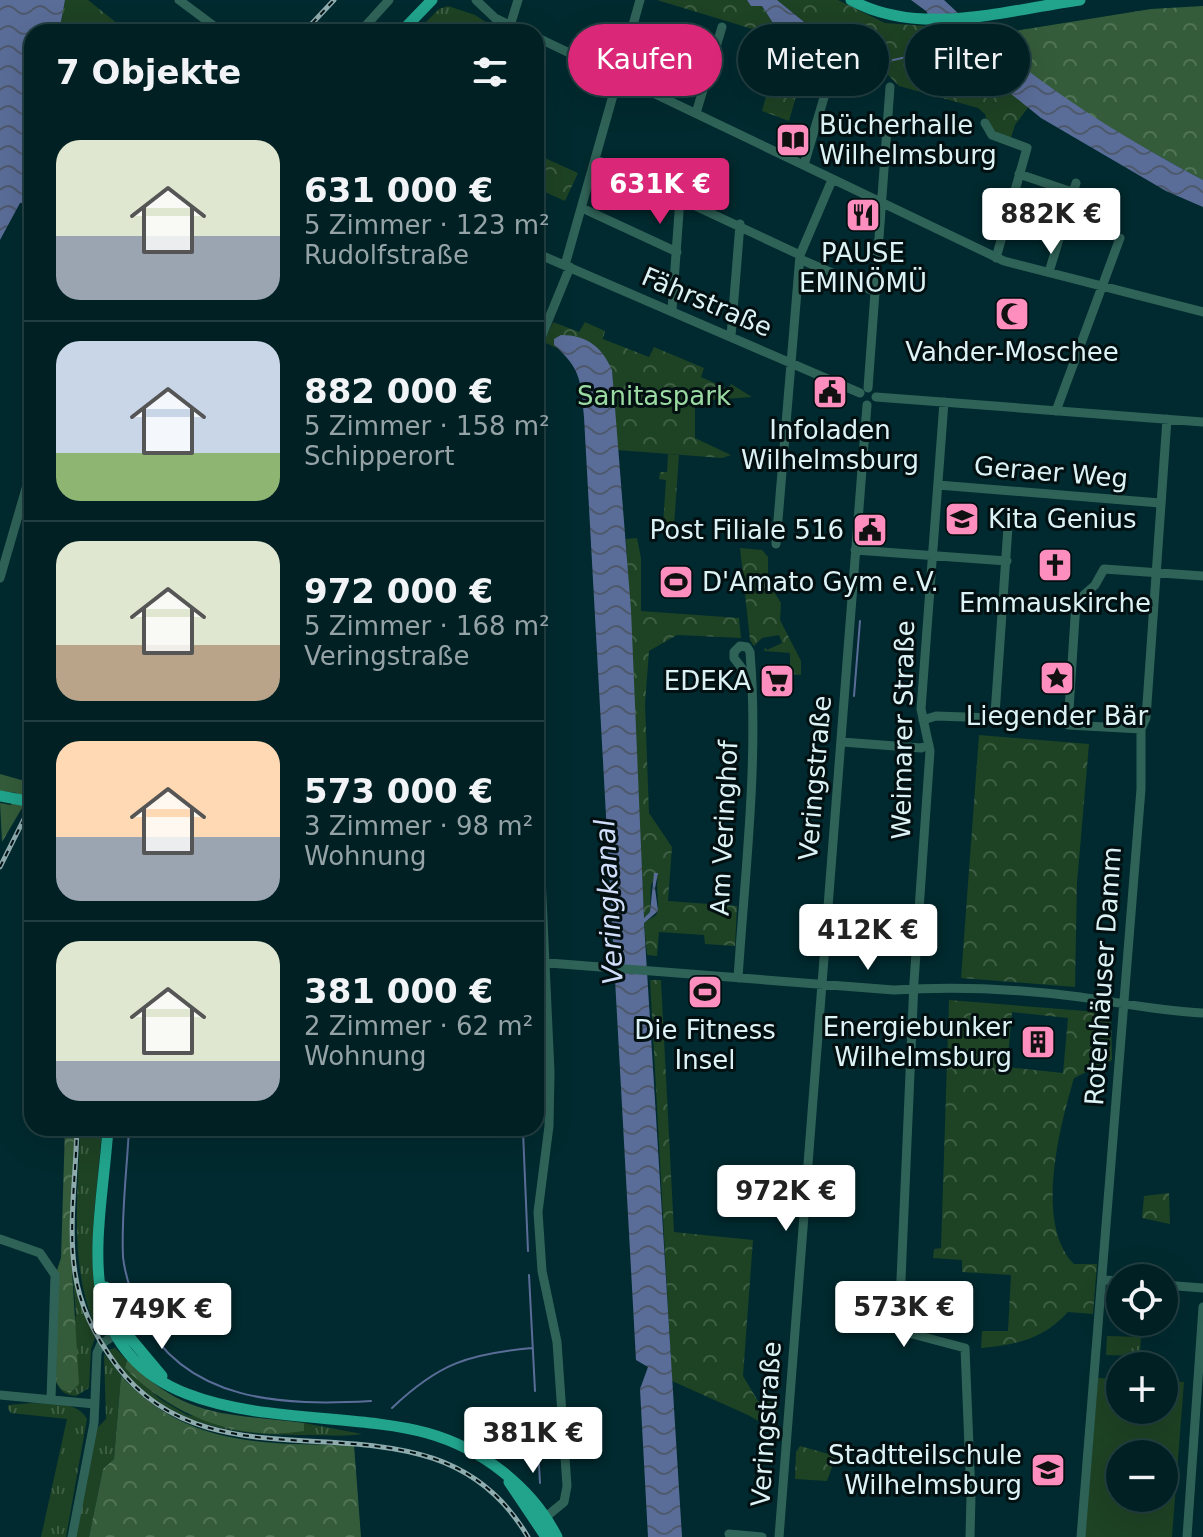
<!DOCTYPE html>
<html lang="de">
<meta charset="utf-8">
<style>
:root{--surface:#002023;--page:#0e2d30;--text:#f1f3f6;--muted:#95a3a6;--line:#223e41;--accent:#db2777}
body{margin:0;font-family:"DejaVu Sans",sans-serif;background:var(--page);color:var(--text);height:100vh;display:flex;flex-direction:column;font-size:30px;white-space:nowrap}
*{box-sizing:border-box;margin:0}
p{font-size:26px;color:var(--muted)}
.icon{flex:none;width:44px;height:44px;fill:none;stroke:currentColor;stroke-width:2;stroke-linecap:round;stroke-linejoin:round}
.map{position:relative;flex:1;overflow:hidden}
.panel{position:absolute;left:24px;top:24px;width:520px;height:1112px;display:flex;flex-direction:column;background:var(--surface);border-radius:24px;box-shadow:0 8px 32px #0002,0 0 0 2px var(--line)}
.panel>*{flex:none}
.guide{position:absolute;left:568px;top:24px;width:514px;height:72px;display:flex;gap:16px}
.buttons{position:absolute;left:1106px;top:1264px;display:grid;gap:16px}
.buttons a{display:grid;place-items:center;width:72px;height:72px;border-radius:50%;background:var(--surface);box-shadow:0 8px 32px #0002,0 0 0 2px var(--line);font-size:40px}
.price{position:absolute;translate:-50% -68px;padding:0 18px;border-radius:8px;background:#fff;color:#222;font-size:26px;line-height:52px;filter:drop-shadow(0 2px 4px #0008)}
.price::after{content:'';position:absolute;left:50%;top:48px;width:24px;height:18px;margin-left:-12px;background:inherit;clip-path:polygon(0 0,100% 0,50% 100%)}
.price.selected{background:var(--accent);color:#fff}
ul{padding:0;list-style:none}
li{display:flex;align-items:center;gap:24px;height:200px;padding:0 32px}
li+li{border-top:2px solid var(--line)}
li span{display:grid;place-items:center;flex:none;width:224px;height:160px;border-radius:24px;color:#555}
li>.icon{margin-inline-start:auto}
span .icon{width:96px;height:96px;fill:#fffc;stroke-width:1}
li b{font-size:34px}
h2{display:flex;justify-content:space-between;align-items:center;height:96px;padding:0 32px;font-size:34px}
.chip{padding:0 28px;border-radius:36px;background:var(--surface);box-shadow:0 8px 32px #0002,0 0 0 2px var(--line);font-size:28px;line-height:72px}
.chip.selected{background:var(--accent);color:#fff}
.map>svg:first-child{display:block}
</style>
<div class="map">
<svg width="1203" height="1537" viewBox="0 0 1203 1537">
<defs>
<pattern id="grass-tufts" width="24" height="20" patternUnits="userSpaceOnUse" patternTransform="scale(2)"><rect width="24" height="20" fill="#1e4224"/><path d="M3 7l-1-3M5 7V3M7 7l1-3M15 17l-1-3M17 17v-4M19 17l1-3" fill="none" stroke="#3e5e44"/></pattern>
<pattern id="forest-crowns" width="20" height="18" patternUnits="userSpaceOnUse" patternTransform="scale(2)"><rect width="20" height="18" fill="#345c3a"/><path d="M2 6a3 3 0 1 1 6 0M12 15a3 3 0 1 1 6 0" fill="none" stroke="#517457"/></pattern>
<pattern id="park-crowns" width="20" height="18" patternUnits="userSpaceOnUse" patternTransform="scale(2)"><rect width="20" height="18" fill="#1e4224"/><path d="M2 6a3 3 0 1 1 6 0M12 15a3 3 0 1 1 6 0" fill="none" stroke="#3e5e44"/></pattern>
<pattern id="water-waves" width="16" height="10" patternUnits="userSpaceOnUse" patternTransform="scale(2)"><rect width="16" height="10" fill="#5a6d98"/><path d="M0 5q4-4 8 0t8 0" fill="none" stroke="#4d596d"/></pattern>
</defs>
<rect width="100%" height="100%" fill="#002a2f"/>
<!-- grass -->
<path fill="url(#grass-tufts)" d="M65,0H88L128,32H59Z
M448,6L475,15L489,24L487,28H503L505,32H416L439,9Z
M668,454L679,455L674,526L663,525L666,480L659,479L660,472H667Z
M80,1128H102C98,1192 83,1264 102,1325L98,1333C68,1268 78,1198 80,1128Z
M71,1255L79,1299L95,1338L91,1349L89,1388L76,1396C65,1395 61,1392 56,1382L61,1389L76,1315Z
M1107,1336L1141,1337L1140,1356L1106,1355Z
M115,1348L127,1360L125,1368L160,1399L187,1415L304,1431V1423L362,1434C346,1437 324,1435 307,1435C223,1436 157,1423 108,1350Z
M104,1354L121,1375L114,1459L103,1469L89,1537H76L97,1428L106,1419Z
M32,1403C50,1404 78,1401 87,1419L66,1537H41L67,1419L11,1413L8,1409V1405Z"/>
<!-- forest -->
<path fill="url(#forest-crowns)" d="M1203,6V180C1125,139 1049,94 983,36L1151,9Z
M0,774L32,783V791L2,842L0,803L11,805L17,793L0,791Z
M65,1128H75L71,1255L79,1384L70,1393L61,1389L56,1382L57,1270L61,1258Z
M127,1360C187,1419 225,1413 304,1423V1431C237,1442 171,1415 125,1368Z
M121,1376C186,1447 265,1444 354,1445L361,1537H89L103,1469L114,1459Z"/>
<!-- park -->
<path fill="url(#park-crowns)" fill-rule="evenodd" d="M657,0H747L752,6H762C776,30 781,16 799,24C812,30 819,48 834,52C854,59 867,49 890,64L875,49L825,39L777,0H838L885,23L939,27L973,63L1029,106L1015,125L1009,144L993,138L985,114L978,108L899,86L886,73L871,65Z
M752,61L802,75L789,121L762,111L767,93L745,83Z
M536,154L578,173L565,201L536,188Z
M553,322L579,332L585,322L605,331L603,339L649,357L654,347L704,368L701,377L728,389L731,384L752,397L695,401V438L731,455L722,458L617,450L612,370L554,339L556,348L544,342Z
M637,538L641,558V611L739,618L741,638L677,635L649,651L645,704L649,813L672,847L668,901L737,906L735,946L705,944L704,935L659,932L657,956L647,955L644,923C648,919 653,918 656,915C661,910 655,887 658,878L651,884L650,912L644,918L626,539Z
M740,548L762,550L768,557V582L781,603L780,620L801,661V675L790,674V653L764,651L765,647L767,650L782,643L779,635L762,638L754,646L750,640Z
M979,735L1089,744L1077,883L1075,987L961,978Z
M650,980H661L674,1232L753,1240L743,1376L758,1401L778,1402L776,1431L748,1415L672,1381Z
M949,1000L1111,1013L1112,1060L1074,1078C1060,1126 1034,1224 1074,1264H1097L1093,1314L1068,1312C1043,1339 1017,1345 981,1348L982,1331H1008L1011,1275L962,1272V1260L933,1258L934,1249L941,1248ZM1012,1012L1068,1018L1063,1073L1007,1067Z
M1169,1193L1170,1224L1142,1218L1144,1196Z
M800,1446L836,1456L827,1481L795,1479L796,1452Z"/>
<!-- garden -->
<path fill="#1e4224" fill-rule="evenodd" d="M1098,1378L1120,1379V1410H1164V1381L1184,1382L1172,1537H1085ZM1120,1454H1164V1498H1120Z"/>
<!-- water -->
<path fill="url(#water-waves)" d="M0,0H65L59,32H32V146L29,147L32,153V202L20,203L0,240Z
M747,0H777L825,39L886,52L892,62L859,53L834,52L799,24L773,23L762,6H751Z
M911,0H944C1022,74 1108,130 1203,180V207L1166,191L1041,118L973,63L961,49L941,36L926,11Z
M561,335C587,335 602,347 612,370L631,610L644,918L650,912L654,873H658L655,888L658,911L644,923L682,1537H648L640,1389L648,1367L636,1360L584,417C581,381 581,369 554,345V339Z"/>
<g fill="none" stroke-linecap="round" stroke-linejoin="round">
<!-- stream -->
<path stroke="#5a6d98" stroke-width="2" d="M893,60L907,57
M854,696L860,621
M129,1128C127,1170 121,1215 123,1257C125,1275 133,1298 141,1315C185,1403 285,1406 371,1401
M523,1131L528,1251
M529,1275L535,1391
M392,1408C439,1363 469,1354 532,1348
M536,1413L540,1483"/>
<!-- minor -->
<path stroke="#306358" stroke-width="9" d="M179,0L222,32
M476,0L495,18L524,32
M510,26L518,0
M360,32L389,0
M536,37L1004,261L1203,312
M696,113L722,27
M985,123L992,135L1027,148L996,258
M595,159L800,255
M804,165L828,84L851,87
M1019,174L1072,192
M582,208L677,252
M536,253L860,393
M802,260L876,292
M565,265L640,0
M1049,272L1076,183
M672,310L680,198
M731,336L740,224
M536,350L570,267
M868,388L890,87
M876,397L1203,422
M944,402L921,709L930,751L914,982L899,1325L901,1331L965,1348L971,1496L970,1537
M1056,411L1120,238
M938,485L1160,503
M776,544L800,255L832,180
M855,550L1007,561
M0,578L32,468
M991,718L995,714L1008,527
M923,720L936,716L994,718
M1141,729L1068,725L1076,602L1095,585L1104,569L1203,576
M842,742L921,748L929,745
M536,768L550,1072L549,1126L538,1212L542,1271L557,1342L567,1486L564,1502L541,1521
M536,962L894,990C956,986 1019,989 1080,997C1121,1003 1161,1011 1203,1013
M738,978C745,871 759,760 750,652L747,647L740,646L734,652V658L750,679
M0,1239L40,1253L55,1275L51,1399
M1103,1280L1120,1281
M1164,1285L1203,1288
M0,1395L95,1404
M729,1534L762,1537
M72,1537L94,1423L97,1353L101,1344L121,1331
M779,1537L867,405
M1081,1537L1141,789V729L1146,718L1167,419
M1187,1537L1203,1307"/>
<!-- major -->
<path stroke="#21a38c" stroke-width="11" d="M851,0C920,38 1007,10 1080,0
M401,32L432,0
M0,796L32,802
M108,1128C105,1179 91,1249 102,1298C134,1440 322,1404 427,1433C481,1448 532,1487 557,1537
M106,1287L126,1333L162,1376
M509,1482L546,1537"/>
<!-- rail casing -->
<g stroke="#8eabae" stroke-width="5">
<path id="rail" d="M304,32L334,0
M0,867L32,803
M77,1128C76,1175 68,1227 75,1273C80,1308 96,1338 117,1366C224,1507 431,1371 528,1537"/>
</g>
<!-- rail -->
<use href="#rail" stroke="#021012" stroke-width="2" stroke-dasharray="6" stroke-linecap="butt"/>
</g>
<!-- icons -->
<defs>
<g id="library-square" transform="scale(1.8)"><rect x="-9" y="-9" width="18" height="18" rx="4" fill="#fd8ebe" stroke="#021012"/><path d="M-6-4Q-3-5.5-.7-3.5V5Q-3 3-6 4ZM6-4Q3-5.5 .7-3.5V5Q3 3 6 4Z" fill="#111"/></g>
<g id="restaurant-square" transform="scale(1.8)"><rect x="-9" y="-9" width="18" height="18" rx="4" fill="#fd8ebe" stroke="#021012"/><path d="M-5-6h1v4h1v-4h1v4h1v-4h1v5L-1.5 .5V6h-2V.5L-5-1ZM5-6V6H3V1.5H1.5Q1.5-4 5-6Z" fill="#111"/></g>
<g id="mosque-square" transform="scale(1.8)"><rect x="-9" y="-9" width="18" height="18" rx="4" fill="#fd8ebe" stroke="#021012"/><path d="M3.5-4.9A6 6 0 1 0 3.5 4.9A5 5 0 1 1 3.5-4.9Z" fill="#111"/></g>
<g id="civic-square" transform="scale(1.8)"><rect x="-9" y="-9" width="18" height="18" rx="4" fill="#fd8ebe" stroke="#021012"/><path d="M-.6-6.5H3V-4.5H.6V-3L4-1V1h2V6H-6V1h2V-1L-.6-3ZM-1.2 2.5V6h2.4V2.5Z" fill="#111"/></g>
<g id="school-square" transform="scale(1.8)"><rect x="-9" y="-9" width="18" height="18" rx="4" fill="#fd8ebe" stroke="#021012"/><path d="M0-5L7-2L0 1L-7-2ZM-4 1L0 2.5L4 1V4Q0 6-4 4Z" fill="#111"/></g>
<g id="church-square" transform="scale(1.8)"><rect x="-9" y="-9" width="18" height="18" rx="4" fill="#fd8ebe" stroke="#021012"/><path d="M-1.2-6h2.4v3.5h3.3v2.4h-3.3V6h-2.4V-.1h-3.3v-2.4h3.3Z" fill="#111"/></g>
<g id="stadium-square" transform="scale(1.8)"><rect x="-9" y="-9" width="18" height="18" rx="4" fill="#fd8ebe" stroke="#021012"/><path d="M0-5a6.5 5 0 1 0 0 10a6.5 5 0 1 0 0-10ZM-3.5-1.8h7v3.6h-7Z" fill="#111"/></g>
<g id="sight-square" transform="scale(1.8)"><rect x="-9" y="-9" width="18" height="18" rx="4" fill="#fd8ebe" stroke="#021012"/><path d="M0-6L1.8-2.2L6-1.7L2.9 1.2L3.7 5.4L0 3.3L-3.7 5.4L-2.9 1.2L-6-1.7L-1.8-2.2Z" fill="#111"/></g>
<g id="supermarket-square" transform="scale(1.8)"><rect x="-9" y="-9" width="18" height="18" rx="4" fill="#fd8ebe" stroke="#021012"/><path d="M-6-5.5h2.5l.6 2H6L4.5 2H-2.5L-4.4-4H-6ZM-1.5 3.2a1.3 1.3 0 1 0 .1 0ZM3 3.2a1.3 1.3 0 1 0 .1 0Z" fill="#111"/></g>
<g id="building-square" transform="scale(1.8)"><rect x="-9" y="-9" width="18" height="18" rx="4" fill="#fd8ebe" stroke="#021012"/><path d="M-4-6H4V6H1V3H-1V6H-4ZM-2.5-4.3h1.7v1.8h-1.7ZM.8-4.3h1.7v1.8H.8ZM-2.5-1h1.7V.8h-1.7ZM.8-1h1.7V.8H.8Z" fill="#111"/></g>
</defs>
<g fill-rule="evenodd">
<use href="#library-square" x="793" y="140"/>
<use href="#restaurant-square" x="863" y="215"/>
<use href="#mosque-square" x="1012" y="314"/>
<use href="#civic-square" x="830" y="392"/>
<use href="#school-square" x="962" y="519"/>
<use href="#civic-square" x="870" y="530"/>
<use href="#church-square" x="1055" y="565"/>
<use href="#stadium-square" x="676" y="582"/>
<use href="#sight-square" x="1057" y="678"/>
<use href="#supermarket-square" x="777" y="681"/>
<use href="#stadium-square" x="705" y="992"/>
<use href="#building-square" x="1038" y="1042"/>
<use href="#school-square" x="1048" y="1470"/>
</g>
<g text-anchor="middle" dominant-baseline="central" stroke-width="6" stroke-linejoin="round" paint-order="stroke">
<!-- poi labels -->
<g font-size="26" fill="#dcf2f5" stroke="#021012">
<text x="819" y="125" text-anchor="start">Bücherhalle<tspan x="819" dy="30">Wilhelmsburg</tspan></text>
<text x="863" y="253">PAUSE<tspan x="863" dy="30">EMINÖMÜ</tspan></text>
<text x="1012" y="352">Vahder-Moschee</text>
<text x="830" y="430">Infoladen<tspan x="830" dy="30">Wilhelmsburg</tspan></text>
<text x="988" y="519" text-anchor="start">Kita Genius</text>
<text x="844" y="530" text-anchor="end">Post Filiale 516</text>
<text x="702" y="582" text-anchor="start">D'Amato Gym e.V.</text>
<text x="1055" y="603">Emmauskirche</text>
<text x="751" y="681" text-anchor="end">EDEKA</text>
<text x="1057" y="716">Liegender Bär</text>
<text x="1012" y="1027" text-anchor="end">Energiebunker<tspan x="1012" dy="30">Wilhelmsburg</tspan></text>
<text x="705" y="1030">Die Fitness<tspan x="705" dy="30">Insel</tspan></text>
<text x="1022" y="1455" text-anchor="end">Stadtteilschule<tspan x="1022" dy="30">Wilhelmsburg</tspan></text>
</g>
<!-- street labels -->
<g font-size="26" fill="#dcf2f5" stroke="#021012">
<text transform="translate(707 302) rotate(23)">Fährstraße</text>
<text transform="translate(1051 472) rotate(5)">Geraer Weg</text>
<text transform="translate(903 730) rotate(-89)">Weimarer Straße</text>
<text transform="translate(815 778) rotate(-85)">Veringstraße</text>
<text transform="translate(724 828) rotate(-87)">Am Veringhof</text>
<text transform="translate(1103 976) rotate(-86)">Rotenhäuser Damm</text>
<text transform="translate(766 1424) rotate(-86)">Veringstraße</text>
</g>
<!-- park labels -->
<g font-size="26" fill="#9bdba3" stroke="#021012">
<text x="654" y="396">Sanitaspark</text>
</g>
<!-- water labels -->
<g font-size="28" font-style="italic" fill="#d1defa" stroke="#021012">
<text transform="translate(609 902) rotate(-93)">Veringkanal</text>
</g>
</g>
</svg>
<div class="buttons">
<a><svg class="icon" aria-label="locate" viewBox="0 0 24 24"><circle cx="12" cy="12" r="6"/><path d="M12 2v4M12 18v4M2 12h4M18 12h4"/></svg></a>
<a>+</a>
<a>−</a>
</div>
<b class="price selected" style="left:660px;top:226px">631K €</b>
<b class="price" style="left:1051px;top:256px">882K €</b>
<b class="price" style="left:868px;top:972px">412K €</b>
<b class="price" style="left:786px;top:1233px">972K €</b>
<b class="price" style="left:904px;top:1349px">573K €</b>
<b class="price" style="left:162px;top:1351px">749K €</b>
<b class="price" style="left:533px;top:1475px">381K €</b>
<div class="guide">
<a class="chip selected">Kaufen</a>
<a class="chip">Mieten</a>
<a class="chip">Filter</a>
</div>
<section class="panel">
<h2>7 Objekte<svg class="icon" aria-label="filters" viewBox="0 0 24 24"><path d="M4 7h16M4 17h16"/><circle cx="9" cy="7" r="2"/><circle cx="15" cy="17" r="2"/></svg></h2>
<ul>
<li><span style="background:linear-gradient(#dfe7d0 60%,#9aa5b1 0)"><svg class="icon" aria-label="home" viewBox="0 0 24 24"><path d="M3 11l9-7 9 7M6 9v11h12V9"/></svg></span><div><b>631 000 €</b><p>5 Zimmer · 123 m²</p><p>Rudolfstraße</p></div></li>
<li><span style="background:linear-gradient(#c9d6e8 70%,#8fb573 0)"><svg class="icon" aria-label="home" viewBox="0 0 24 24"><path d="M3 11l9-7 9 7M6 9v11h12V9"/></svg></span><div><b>882 000 €</b><p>5 Zimmer · 158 m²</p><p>Schipperort</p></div></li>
<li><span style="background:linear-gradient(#dfe7d0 65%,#b9a48a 0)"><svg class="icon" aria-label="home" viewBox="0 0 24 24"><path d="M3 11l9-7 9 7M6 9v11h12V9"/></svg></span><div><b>972 000 €</b><p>5 Zimmer · 168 m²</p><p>Veringstraße</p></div></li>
<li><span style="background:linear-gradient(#ffd9b3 60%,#9aa5b1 0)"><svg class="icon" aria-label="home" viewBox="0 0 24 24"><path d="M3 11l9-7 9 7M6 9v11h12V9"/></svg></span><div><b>573 000 €</b><p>3 Zimmer · 98 m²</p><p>Wohnung</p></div></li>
<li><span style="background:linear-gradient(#dfe7d0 75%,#9aa5b1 0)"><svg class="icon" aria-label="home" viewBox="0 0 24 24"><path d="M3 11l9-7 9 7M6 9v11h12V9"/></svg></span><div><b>381 000 €</b><p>2 Zimmer · 62 m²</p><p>Wohnung</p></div></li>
</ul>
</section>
</div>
